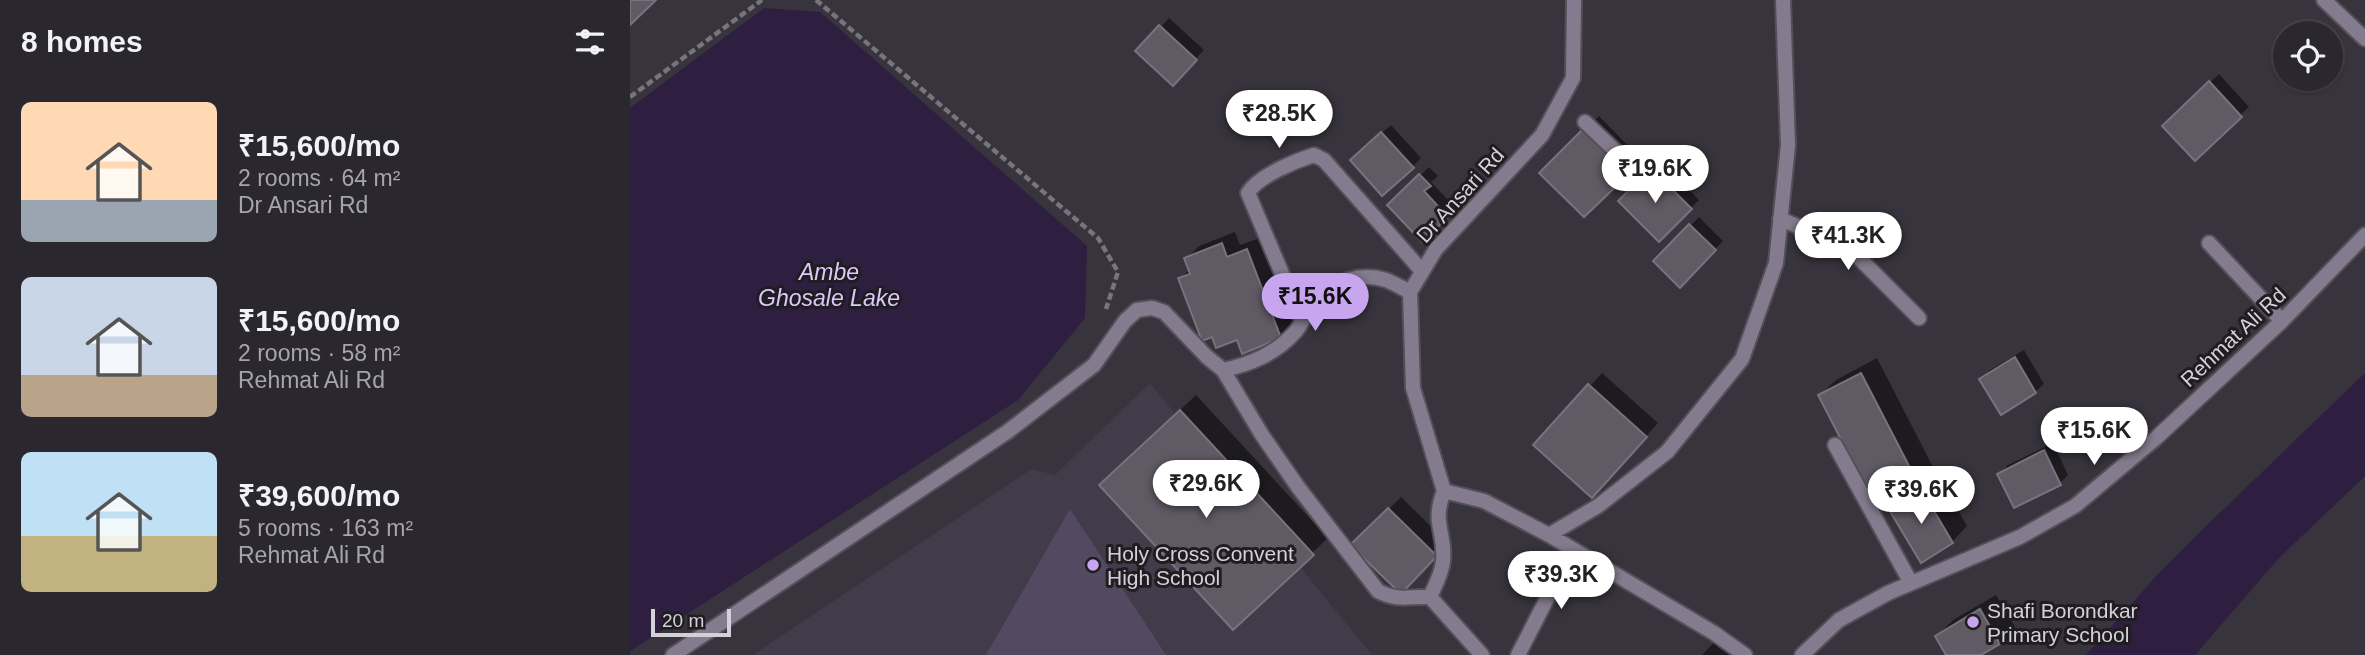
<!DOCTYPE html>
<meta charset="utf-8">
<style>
:root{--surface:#2a272e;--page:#36333a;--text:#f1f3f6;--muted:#a5a5aa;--line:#46444a;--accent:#c8a6ef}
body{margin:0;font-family:Helvetica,sans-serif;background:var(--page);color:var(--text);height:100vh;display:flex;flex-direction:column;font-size:26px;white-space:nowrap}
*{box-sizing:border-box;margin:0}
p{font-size:23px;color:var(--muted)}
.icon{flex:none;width:38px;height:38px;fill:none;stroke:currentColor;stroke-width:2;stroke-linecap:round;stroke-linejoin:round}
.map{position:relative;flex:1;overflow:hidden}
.drawer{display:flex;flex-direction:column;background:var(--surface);width:630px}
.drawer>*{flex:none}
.fabs{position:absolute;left:1643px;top:21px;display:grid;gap:14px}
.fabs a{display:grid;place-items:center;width:70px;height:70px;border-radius:50%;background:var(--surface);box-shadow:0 2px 5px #0004,0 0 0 2px var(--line);font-size:35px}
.scale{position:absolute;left:21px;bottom:18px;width:80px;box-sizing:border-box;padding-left:7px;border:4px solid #d3d1d7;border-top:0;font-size:19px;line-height:24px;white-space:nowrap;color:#d3d1d7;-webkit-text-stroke:5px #1f1d21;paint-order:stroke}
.price{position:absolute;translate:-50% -60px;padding:0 16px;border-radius:24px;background:#fff;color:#222;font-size:23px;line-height:46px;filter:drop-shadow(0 2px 4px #0008)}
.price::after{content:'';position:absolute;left:50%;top:42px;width:21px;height:16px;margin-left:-10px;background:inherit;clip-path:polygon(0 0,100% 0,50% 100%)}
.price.active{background:var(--accent);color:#111}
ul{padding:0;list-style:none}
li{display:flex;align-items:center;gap:21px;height:175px;padding:0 21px}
li span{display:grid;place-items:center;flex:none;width:196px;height:140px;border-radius:10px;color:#555}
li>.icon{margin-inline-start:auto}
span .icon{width:84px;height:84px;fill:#fffc;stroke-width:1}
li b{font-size:30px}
h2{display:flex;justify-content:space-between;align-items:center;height:84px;padding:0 21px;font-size:30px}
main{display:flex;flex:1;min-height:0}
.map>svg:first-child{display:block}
</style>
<main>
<section class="drawer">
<h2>8 homes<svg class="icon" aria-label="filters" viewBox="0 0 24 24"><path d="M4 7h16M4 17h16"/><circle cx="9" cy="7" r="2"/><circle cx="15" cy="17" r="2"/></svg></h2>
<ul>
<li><span style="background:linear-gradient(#ffd9b3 70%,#9aa5b1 0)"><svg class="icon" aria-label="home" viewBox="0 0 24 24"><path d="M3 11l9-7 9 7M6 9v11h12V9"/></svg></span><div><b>₹15,600/mo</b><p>2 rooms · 64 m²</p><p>Dr Ansari Rd</p></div></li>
<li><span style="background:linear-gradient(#c9d6e8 70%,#b9a48a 0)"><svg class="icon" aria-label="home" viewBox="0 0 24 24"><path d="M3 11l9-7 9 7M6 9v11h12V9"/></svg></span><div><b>₹15,600/mo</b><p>2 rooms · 58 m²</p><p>Rehmat Ali Rd</p></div></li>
<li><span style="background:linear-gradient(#bfe0f5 60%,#c2b280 0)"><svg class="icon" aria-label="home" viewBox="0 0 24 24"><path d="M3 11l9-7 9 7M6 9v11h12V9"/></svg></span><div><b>₹39,600/mo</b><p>5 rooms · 163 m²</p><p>Rehmat Ali Rd</p></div></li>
</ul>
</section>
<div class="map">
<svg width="1735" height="655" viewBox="0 0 1735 655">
<rect width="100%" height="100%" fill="#38343d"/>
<!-- built -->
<path fill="#423b4a" d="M520,383L742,655H123L402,469L425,475Z"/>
<!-- green -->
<path fill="#534960" d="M440,509L536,655H356Z"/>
<!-- water -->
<path fill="#2e1e3f" d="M134,8L190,12L457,246L455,318L388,400L0,651V108Z
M1735,373V476L1648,559L1565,655H1456L1529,573L1571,531Z"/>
<!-- shadow -->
<path fill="#0007" d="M539,18L574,50L543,83L508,51Z
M1589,74L1619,107L1565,159L1534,126Z
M969,116L1011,159L954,215L912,173Z
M761,125L791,158L782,167L730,151Z
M1031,161L1069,200L1029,239L991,201Z
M799,167L808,176L801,182L825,207L792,239L759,205Z
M1069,217L1093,241L1050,285L1025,261Z
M605,232L610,245L630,238L663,324L650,337L608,338L550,279L560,269L556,259L569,246Z
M1394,350L1414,384L1405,392L1351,379L1360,370Z
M1247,358L1306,473L1337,526L1322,542L1260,509L1270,499L1190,395L1206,380Z
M972,373L1028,423L974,483L906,444Z
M566,395L698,538L603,627L487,469Z
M1423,443L1438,475L1430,483L1369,474L1378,465Z
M771,497L818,543L770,592L723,545Z
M1366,595L1385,627L1369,642L1347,655H1318L1307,636L1323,620Z
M1096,630L1125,655H1072Z"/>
<!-- building -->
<path fill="#5f5a64" stroke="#77727d" stroke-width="2" d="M0,0H26L0,25Z
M529,25L567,60L543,86L505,51Z
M1579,81L1612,117L1565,161L1532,126Z
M955,127L1000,173L954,217L909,173Z
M751,132L784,168L752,196L720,160Z
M1021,168L1062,209L1029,242L988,201Z
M789,174L801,186L794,191L818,217L792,242L757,205Z
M1059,224L1086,250L1050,288L1023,261Z
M592,243L597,257L617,249L651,338L612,354L607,340L586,348L582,337L572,341L548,278L560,274L554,258Z
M1385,357L1406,393L1371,415L1349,379Z
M1231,373L1291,489L1248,511L1188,395Z
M958,384L1017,437L962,498L903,445Z
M550,410L684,555L603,630L469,485Z
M1414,450L1431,485L1384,508L1367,474Z
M1291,489L1323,543L1291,563L1258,508Z
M758,508L807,556L771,594L720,545Z
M1350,609L1370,644L1351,655H1316L1305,636Z"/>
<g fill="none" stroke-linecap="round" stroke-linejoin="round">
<!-- street casing -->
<g stroke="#545059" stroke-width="18">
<path id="street" d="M944,0L943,78L912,135L806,249L780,292L783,388L814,491L854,501L919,535L1084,633L1115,655
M1694,0L1735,39
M955,122L1001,166
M1150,219L1217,246L1289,318
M1579,243L1652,321
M672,321L618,193C628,176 665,161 684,155L694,160L792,271
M593,370C619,365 647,353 665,332C673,323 678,310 686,301C703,281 731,272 756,280C764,283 772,288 780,292
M1205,445L1281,583
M919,535L968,506L1037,452L1112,359L1146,263L1158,145L1153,0
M800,597C805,586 812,573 813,561C816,532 801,524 814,491
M43,655L377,432L464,365L495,321L507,310L522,308L534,312L577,357L593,370L632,435L668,487L748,591C769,602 778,596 800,597L852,655
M888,655L942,550
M1172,655L1209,620L1258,593L1390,537L1445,506L1526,438L1652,321L1735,235"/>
</g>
<!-- path -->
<path stroke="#78747c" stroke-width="4.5" stroke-dasharray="7 3.5" stroke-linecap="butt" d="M186,0L468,238L488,272L476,309
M0,97L132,0"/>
<!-- street -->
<use href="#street" stroke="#847c8e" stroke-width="14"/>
</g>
<!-- markers -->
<g fill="#c8a6ef" stroke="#1f1d21" stroke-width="2.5">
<circle cx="463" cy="565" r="7"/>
<circle cx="1343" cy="622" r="7"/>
</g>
<g text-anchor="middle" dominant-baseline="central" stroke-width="6" stroke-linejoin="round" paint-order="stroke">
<!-- street labels -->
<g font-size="21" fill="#d3d1d7" stroke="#1f1d21">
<text transform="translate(830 195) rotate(-48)">Dr Ansari Rd</text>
<text transform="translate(1603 337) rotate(-43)">Rehmat Ali Rd</text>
</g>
<!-- poi labels -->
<g font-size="21" fill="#d3d1d7" stroke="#1f1d21" text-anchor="start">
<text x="477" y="553">Holy Cross Convent<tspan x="477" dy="24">High School</tspan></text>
<text x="1357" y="610">Shafi Borondkar<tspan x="1357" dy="24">Primary School</tspan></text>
</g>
<!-- water labels -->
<g font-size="23" font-style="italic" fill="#dec7fa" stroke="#1f1d21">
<text x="199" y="272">Ambe<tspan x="199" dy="26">Ghosale Lake</tspan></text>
</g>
</g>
</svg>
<div class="fabs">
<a><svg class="icon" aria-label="locate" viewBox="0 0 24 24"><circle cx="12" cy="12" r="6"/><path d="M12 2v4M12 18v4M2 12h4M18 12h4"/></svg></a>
</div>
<div class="scale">20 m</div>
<b class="price" style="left:649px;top:150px">₹28.5K</b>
<b class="price" style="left:1025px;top:205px">₹19.6K</b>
<b class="price" style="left:1218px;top:272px">₹41.3K</b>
<b class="price active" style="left:685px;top:333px">₹15.6K</b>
<b class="price" style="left:1464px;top:467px">₹15.6K</b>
<b class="price" style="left:576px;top:520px">₹29.6K</b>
<b class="price" style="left:1291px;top:526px">₹39.6K</b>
<b class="price" style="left:931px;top:611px">₹39.3K</b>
</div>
</main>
